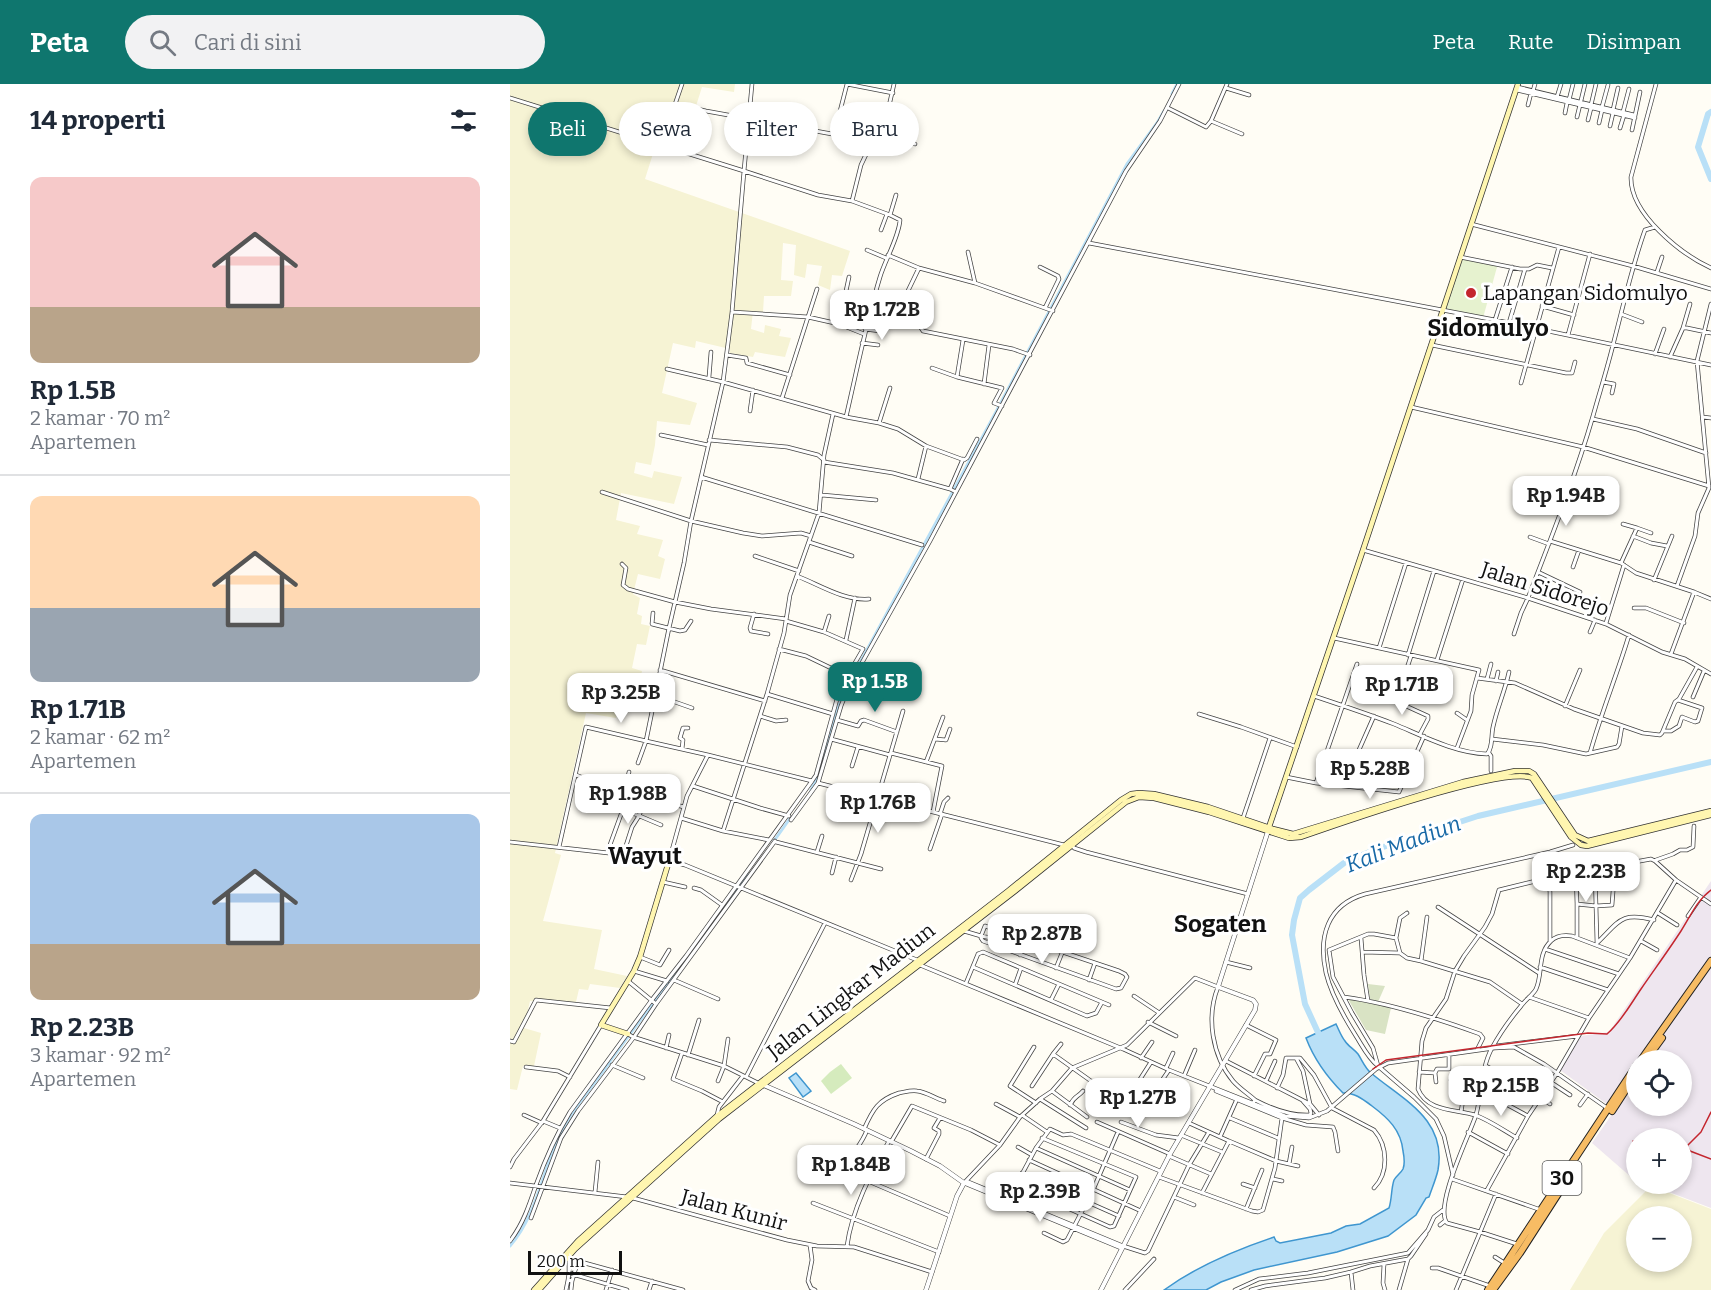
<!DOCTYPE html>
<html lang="id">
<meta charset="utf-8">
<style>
:root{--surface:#fff;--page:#f2f2f3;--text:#1f2937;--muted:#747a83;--line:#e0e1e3;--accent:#0f766e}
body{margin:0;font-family:Bitter,serif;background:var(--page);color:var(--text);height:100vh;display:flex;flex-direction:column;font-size:22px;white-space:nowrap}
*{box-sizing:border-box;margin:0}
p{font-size:20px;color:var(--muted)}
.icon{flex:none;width:33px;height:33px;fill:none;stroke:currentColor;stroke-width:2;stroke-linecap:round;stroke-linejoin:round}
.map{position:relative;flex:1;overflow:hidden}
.sheet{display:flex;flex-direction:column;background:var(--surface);width:510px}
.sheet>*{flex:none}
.hud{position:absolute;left:18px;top:18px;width:570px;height:54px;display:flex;gap:12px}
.tools{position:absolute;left:1116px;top:966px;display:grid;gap:12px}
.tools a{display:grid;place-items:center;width:66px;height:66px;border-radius:50%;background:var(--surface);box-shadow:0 3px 9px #0003;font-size:30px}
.scale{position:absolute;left:18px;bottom:15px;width:94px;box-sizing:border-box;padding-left:6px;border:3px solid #111;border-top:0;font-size:16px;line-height:21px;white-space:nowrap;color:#111;-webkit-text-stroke:4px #fff;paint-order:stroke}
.price{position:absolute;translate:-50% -51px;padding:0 14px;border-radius:12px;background:#fff;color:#222;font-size:20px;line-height:39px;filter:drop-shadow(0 2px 3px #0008)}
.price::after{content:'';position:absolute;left:50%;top:36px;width:18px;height:14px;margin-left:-9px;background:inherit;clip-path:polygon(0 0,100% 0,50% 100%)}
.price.active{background:var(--accent);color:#fff}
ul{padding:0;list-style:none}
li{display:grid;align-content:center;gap:12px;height:318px;padding:0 30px}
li+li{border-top:2px solid var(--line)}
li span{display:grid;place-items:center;height:186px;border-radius:12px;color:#555}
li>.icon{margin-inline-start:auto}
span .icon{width:108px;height:108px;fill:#fffc;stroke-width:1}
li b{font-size:26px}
h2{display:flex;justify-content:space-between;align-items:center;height:72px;padding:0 30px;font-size:26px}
.tag{padding:0 21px;border-radius:27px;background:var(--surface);box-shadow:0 3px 9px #0003;font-size:21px;line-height:54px}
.tag.active{background:var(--accent);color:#fff}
header{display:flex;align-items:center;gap:36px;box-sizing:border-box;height:84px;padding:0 30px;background:var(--accent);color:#fff}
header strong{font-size:28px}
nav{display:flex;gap:33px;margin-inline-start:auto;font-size:21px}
.search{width:420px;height:54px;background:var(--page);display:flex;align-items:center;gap:15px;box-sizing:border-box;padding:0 21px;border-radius:33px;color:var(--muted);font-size:22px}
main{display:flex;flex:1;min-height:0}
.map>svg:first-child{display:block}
</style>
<header>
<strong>Peta</strong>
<div class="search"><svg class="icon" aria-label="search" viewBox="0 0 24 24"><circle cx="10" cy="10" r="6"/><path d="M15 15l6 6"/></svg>Cari di sini</div>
<nav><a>Peta</a><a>Rute</a><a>Disimpan</a></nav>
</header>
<main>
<section class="sheet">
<h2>14 properti<svg class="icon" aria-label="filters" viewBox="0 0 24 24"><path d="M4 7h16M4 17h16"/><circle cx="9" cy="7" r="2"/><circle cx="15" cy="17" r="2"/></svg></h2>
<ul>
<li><span style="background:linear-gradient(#f6c9c9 70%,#b9a48a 0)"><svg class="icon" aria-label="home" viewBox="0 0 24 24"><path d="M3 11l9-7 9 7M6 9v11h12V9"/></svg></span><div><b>Rp 1.5B</b><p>2 kamar · 70 m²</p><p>Apartemen</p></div></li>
<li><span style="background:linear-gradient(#ffd9b3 60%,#9aa5b1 0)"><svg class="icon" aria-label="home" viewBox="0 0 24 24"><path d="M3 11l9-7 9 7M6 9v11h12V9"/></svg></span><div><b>Rp 1.71B</b><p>2 kamar · 62 m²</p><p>Apartemen</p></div></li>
<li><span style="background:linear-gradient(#a9c7e8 70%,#b9a48a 0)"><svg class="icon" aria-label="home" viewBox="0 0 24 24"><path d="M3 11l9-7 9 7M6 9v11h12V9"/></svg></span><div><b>Rp 2.23B</b><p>3 kamar · 92 m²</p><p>Apartemen</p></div></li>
</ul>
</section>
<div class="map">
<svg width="1201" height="1206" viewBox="0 0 1201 1206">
<rect width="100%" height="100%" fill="#fffdf5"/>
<!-- industrial -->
<path fill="#eee6ef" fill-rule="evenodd" d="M1201,797V1124L1138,1100H1172V1054H1126V1095L1121,1093L1082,1059L1105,1026L1050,986L1071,952L1099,948ZM1126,976H1172V1022H1126Z"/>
<!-- farmland -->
<path fill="#f6f3d4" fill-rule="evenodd" d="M0,0H225L224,8L192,3L186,22H174L168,47L152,41L135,95L340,167L332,192L322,191L320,206L308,201L312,182L297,180L295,194L284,191L286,161L273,159L271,196L283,197L281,212H254L253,228L243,227L241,245L254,249L255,241L271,245L269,252L281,254L275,273L245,268L243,273L220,269V265L186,257L185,264L163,259L152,309L187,319L180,341L147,337L145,361L141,381L126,378L124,389L142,394L144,387L172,393L164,420L111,409L106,436L130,442L127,450L153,456L148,472L155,475L150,495L128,490L123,510L130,514L127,530L132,532L131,540L140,542L136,561L127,560L122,584L132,587L130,596L136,597L133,609L141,611L138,626L109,622L106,634L76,629L45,769L51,771L33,837L92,846L84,885L117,892L110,904L80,900L78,906L69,905L66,918L20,917L14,944L31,949L24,982H13L7,1006L0,1005Z
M1141,1102L1201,1125V1206H1060L1094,1149ZM1126,1132H1172V1178H1126Z"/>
<!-- green -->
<path fill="#d5ebbd" d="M331,980L342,994L321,1010L311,997L320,988Z"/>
<!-- cemetery -->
<path fill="#d9e3c4" d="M858,900L875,902L868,918L860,915Z
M838,915L853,916L881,924L875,950L856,946Z"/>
<!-- pitch -->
<path fill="#e6f2cf" d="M953,174L986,181V183H987L973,234L935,226Z"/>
<!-- water -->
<path fill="#b9e0f7" stroke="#3f96cf" stroke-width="1.5" d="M826,940C829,946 831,952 835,957C838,962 844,965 848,970C852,976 855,984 861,989C893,1016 937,1035 928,1086C926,1095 922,1104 919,1113L916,1114L906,1131L878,1152L827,1168L744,1186L711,1198L696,1206H654C687,1182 725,1166 764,1153L766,1157L770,1159L821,1149L836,1142L850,1140L879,1124C882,1115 881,1105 884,1096C886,1092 891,1089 893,1085C895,1080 894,1072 893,1067C891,1046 878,1034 862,1022C854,1016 844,1008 833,1009C817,993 804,975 796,954Z
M286,989L301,1007L293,1013L279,994Z"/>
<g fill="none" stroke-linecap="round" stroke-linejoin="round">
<!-- canal -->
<path stroke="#b9e0f7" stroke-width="3" d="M662,10L667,0
M301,706C317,677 321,641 333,610L487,326L617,80L647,39L654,27
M264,757L281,733
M100,977L238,791
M0,1162C27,1131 32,1088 49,1052C62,1025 83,1002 100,978"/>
<!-- river -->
<path stroke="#b9e0f7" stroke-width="6" d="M1201,28L1198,30L1188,63L1201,95
M811,955L795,920L782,851L784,836L790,814L799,806L834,779L864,766L968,732L1201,678"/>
<!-- minor casing -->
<g stroke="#444" stroke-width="4.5">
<path id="minor" d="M337,0L383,9
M1146,0L1121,93C1120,130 1171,170 1201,184
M1007,3L1124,31
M716,4L739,11
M1007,6L1125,34
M1023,7L1025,0
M1047,13L1051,0
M0,14L234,87L222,228L213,298L181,437L174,479L159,544L136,657L198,671
M1059,16L1063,0
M165,20L196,27L322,50L326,48L327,40L329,38L368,47L405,60
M1018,21L1021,9
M1081,21L1086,0
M1092,23L1098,1
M658,24L696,43L701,37L717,0
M1103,26L1108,4
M1113,28L1119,5
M1055,29L1057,19
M1067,33L1075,0
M1078,36L1081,24
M701,37L732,50
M327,39L337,0
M1089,39L1092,26
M1100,42L1103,29
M1110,44L1114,31
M1122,46L1130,8
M151,61L172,0
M342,117L351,81L379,22L384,0
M380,131L386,111
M961,140L1123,182L1201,205
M371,146L377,130
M579,159L985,236L1201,281
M357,166L376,174
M458,168L465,199
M378,171L409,184L465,199L543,227
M950,173L1010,185H1019L1027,181L1042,184
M530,183L548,192L549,195L535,224
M409,184L395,213L396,216L415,225L416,228L411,244L413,247L503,265L520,271
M1147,188L1152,173
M1032,222L1064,231
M222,228L298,233L329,240L354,250
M1111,230L1132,238
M985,236L1002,183
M999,239L1015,185
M329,240L339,193
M1173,244L1180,220
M355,245L370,247L374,238
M1058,251L1080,170
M352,259L368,261
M922,261L1056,289H1062L1065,278
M1145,270L1154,245
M217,271L236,274L237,279L280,291
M1160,273L1173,244H1177L1201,249
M422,284L447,293L492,304L484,319L492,322
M157,285L213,298L336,333C347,286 356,239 370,193C375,176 389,153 390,136L380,131L342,117L308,111L234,87L242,0
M199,293L201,268
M447,293L453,256
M1093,298L1104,300L1102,309
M1011,299L1049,163
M474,300L479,261
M272,314L307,205
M901,323L1073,363L1199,402
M240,327L243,306
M336,333L369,339L388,345L416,362L454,376L457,374L467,355
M1193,333L1201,334
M1083,335L1127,345L1196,369
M369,339L380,304
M151,351L198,361
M199,356L277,363L308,371L314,376
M314,378L383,389L440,405L446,408
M191,393L412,461
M408,395L416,362
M440,405L453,375
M92,408L181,437L233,449L252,452L291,449L301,452
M312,411L366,416
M1127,444L1141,449
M1123,452L1141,459L1157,462
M1020,453L1039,460
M1040,457L1111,479L1126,489L1184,508L1161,570
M299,458L342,472
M853,466L1018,514L1096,540L1152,568L1175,575L1201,590
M245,472L289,487
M1111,479L1127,444L1113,440
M112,480L116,484L113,501L118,505L165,518L201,525L276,535
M1063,483L1069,466
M1028,488L1070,508
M287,492C310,501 334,517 359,515
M1144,496L1162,452
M1167,502L1185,452L1188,429L1199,404L1187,277L1201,220
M1184,508L1201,515
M1124,524H1136L1174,539
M143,529L142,540L170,547L175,546L181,537
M244,530L240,544L241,547L258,550
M276,537L314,548L353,565
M1096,539L1114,481
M314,548L319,532
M1080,548L1085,536
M1004,550L1011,529L1018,514C1041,454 1065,394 1083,332C1090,307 1098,282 1104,257C1114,219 1122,182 1135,146L1145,143
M824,554L969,586L962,611L961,627L947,664
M336,556L345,514
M869,564L896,479
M269,565L296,572L344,595
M898,571L924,487
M927,576L953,495
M150,586L255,617
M896,587L901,572
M967,594L1005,599L1064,625L1133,649L1150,651L1152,649L1165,618L1169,615L1187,583
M977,595L981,580
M986,597L988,588
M890,599L884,614L885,617L918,632V635L910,650
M257,610L323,630
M145,611L182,624
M804,612C831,621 858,630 884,640C913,652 945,669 977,670C983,664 981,652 983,643C987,624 995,607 999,588
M1183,613L1194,587
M1055,622L1070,586
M947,629L957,636
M689,630L731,643L787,663
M250,632L266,637L276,636
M327,636L348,642L351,637L354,636L387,648
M1153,647H1161L1169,642L1172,633L1185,638L1188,637L1192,624L1168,616
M321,655L380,671
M425,655L436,656L440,645
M982,655L1033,661L1076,670L1107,663L1109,660L1112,642
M172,665L173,656L170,654L173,644H178
M848,668L876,679
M381,669L432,682L423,728
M979,669L981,672V687
M1080,669C1091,629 1107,591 1119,551
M814,676L840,683
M416,678L433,633
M885,678L890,677L900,682
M342,682L348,663
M66,691L91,701L115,706L136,713L174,723
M776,693L806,699L889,708
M308,699L554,761
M806,699L847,580
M183,702L250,724L279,732
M833,702L864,632
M115,706L119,688
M889,708L914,652
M430,730L434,718L438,714
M171,734L213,747L259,756
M733,734L760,654
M281,736L308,699L331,622L339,602L420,457L616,87L650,37L669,0
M213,747L257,610L274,549L280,511L309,429L314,371L323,330
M0,758L152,775L175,781L407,876
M266,758L371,785
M562,761L564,764L576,768L738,810
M49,763L76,643L136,657L128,679
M420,765L432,730
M307,768L312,752
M97,769L113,725L151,741
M113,771L122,743L129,732L136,713
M1146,776L1163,770L1170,766H1177L1183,763L1184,742
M159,777L177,712L198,671L302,697
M1085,784L1086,822L1102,821L1105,781
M1066,788L1067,820L1086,822L1087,859
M322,789L326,773
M1038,794L1040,808V858
M341,796L351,770L393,627
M153,798L175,803
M184,804L191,806L212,821
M928,823L1029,889
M1148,829L1167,841
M1178,832L1191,813
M454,847L471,852L475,842L609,887L615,890L617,893L611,904L606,905L473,857L471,854V852L481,854
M851,854L854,891L858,917
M886,854L890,834L897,829
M1067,854V820
M1131,857L1147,866
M479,859L485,846
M1087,859C1109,838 1110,827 1144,836
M1035,865L1109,890
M853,868L890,869
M890,869L886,854L864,850H858L819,866L823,893L842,929L863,964L868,982L904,1013L926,1035L934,1052L943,1091
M890,869L897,874L911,877L980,898L1012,920
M468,870L473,868L599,921
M510,871L516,856
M130,873L150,881L159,866
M911,877L917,833
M716,878L740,884
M410,881L613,965L659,986L775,1032L799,1034L817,1027L866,985L878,979L984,964L1004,963L1034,980L1097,1024
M463,883L577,932L586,929L592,918
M1030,883L1098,906
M546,884L552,869
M124,887L157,897
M164,896L208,915
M579,896L585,879
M118,897L146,920
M456,899L468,870
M505,901L511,884
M624,912L648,928
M834,913C880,919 926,934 970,950L973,954L967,966
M1019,913L1079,934
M541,916L549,900
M638,938L666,952
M736,941L766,956L760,970H755L744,992
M118,950L123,953L214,982L248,999
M0,957L4,958L26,916L101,924
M524,963L500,1002L526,1019
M156,964L159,951
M984,964L986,962L1068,952
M172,969L163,995L192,1007L213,1018
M543,970L551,960
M178,971L189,936
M631,974L642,958
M786,974L793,987L800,1020
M716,977L796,1018L800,1020L809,1031
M102,981L133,994
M868,982C858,974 853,963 846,952C834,933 821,910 816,889C808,853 817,821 855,810L1040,768L1063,761
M976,982L1032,1012
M16,983L48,987L60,993
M656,984L663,969
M1022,986L1060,1011
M909,988L925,989L926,998
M925,989L927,985H939V971
M674,992L685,966
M236,993L315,839
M941,996L955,1003L951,1028
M208,997L214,982L218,955
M756,997L765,977
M522,1002L543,970L581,997L613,1014H618L641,978
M626,1002L637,1009L654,1017
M767,1004L773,991L776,974H790L804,991L822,1024L864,1046C878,1062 879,1089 864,1104
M970,1006L1018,1032
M542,1007L577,1033
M706,1007L772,1034L796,1041L823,1043L825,1048L828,1067
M642,1011L659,986
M1031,1014L1040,1020
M530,1015L576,1044
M745,1016C762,1025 780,1032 800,1031L801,1029L800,1025L793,1017
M486,1020L510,1033
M560,1021C565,1011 567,1014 573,1007
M1070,1021L1078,1010
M14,1031L32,1039
M207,1031L209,1023L233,992
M512,1031L537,1048
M720,1034L768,1054
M33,1037L50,1044
M587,1038L660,1070
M611,1038L646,1051L669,1054
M679,1039L719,1057L692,1109
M354,1045C363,1025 368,1016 389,1009C395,1008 401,1006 407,1007C416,1008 425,1014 434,1017
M958,1048L998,1070
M671,1051L712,1068
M710,1053L727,1015
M1007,1054C993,1046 979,1036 965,1031C946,1025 917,1028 908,1005L912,957L916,944L936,915L945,887L954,872L975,843L982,830L989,806L1038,794L1141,775L1145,777L1166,796L1201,820
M719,1057L766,1077L788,1082
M381,1058L402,1022L461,1046L490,1061
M508,1063L522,1071
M526,1064L620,1106
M659,1072L701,1090
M416,1075L429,1050V1047L424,1044L430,1034
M519,1076L631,1127
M779,1080L782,1063
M336,1082C342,1069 352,1060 357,1046
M0,1083L4,1075L33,1037L91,941
M512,1089L609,1132
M488,1093L600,1143L604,1142L626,1093L532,1054
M649,1093L742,1127L748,1128L753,1126L765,1084L772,1034
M763,1095L772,1097
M942,1095L1031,1126
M358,1097L440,1132
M456,1097L613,1162L635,1169L638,1167L679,1081L699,1048
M0,1099L117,1113
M733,1100L745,1104
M977,1106L1018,1032L1047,989L1079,934L1120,874L1166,796
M85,1108L88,1078
M664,1113L684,1121
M123,1114L277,1156L307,1162L344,1163L422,1188
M498,1116L526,1064L540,1045L553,1051L561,1050L650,1087
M303,1119L429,1168
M736,1125L752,1086
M21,1134L51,1054L68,1027L124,953L146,920L265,757
M930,1141L935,1137
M534,1149L553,1158L557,1156L583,1106L608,1048
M0,1157C13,1140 19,1122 26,1101C35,1076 46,1051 60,1028L141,917L176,872L302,697L306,691L327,615L338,591L353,565
M1007,1160L970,1148L937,1139C924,1122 959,1052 966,1031C972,1009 971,984 982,964C989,951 1001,934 1011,922C1015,916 1023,911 1026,905C1033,890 1027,870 1041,857C1046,852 1055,851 1062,852L1120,874
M300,1161L302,1176L298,1197L301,1204L305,1206
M337,1162C342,1125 361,1089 379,1057
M611,1164L454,1099L490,1061L510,1033L530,1015L542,1007L562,984L617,961L685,894L708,903C696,933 702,972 723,997C729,1004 737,1009 745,1016L743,1019
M985,1173L996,1180
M874,1180L873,1199L875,1206
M922,1184H928L980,1202
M59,1189V1173
M62,1197L67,1180L71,1178L173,1206
M56,1206L58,1196
M61,1206L62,1197L58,1196L59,1189L117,1206
M96,1206L102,1186
M139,1206L142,1197
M615,1206L644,1175
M725,1206L749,1195L798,1189L898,1169L918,1146L924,1133L933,1126
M741,1206L755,1202L815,1194L841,1188
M843,1206L841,1188L860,1182L898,1175L901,1172L916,1150
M889,1206L898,1175
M946,1206L986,1110"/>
</g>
<!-- tertiary casing -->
<g stroke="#444" stroke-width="5">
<path id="tertiary" d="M251,1000L344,1040L401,1067L430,1082L454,1099L447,1112L416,1206
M591,1206L660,1070L745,926L746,920L743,916L708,903L758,747"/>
</g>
<!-- secondary casing -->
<g stroke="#333" stroke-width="6">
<path id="secondary" d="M759,743L853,466L1008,0
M118,950L91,941L124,887L130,873L159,777
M24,1206L68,1157L207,1032L498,807L611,716L621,710L629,709L644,710L698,723L763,745L783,750L953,698L1005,687H1019L1024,690L1065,751L1078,757L1201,727
M29,1206L65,1165L209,1035L505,807L616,718L629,713L644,714L699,728L779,754L791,753C828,740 993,682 1022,694L1061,753L1071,761L1077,762L1201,731"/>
</g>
<!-- trunk casing -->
<g stroke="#222" stroke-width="8">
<path id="trunk" d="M1131,976L1201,877
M1136,976L1152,954
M1102,1027L1126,990
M978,1206L1126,982
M983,1206L1010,1169L1057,1096"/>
</g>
<!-- minor -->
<use href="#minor" stroke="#fff" stroke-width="3"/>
<!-- tertiary -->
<use href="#tertiary" stroke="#fff" stroke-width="4"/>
<!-- secondary -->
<use href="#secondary" stroke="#fff6b0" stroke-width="4.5"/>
<!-- trunk -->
<use href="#trunk" stroke="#f7bc64" stroke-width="6"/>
<!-- rail -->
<path stroke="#c4262e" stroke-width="1.5" d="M863,985L876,976L1078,949L1097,950C1111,938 1120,921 1131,905C1144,886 1158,867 1171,847C1180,833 1187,816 1201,806
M1201,1028L1191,1048L1177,1062L1180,1067L1201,1075
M1123,1057L1126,1061"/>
</g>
<!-- markers -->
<circle fill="#c4262e" stroke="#fff" stroke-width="2" cx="961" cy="209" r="6"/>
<g text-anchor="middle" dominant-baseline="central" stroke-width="6" stroke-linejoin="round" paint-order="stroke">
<!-- shield labels -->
<rect fill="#fff" stroke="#585858" stroke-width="1.5" x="1032.5" y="1077" width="39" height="34" rx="4.5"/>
<g font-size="20" font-weight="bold" fill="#111">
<text x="1052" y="1094">30</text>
</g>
<!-- poi labels -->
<g font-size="21" fill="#111" stroke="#fff" text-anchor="start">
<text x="973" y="209">Lapangan Sidomulyo</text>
</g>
<!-- street labels -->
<g font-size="21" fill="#111" stroke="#fff">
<text transform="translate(1035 505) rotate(18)">Jalan Sidorejo</text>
<text transform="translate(341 907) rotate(-38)">Jalan Lingkar Madiun</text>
<text transform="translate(224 1126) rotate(15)">Jalan Kunir</text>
</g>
<!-- water labels -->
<g font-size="22" font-style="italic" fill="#1768a6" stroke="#fff">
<text transform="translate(893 760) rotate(-21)">Kali Madiun</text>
</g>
<!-- quarter labels -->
<g font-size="24" font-weight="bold" fill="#111" stroke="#fff">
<text x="978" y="244">Sidomulyo</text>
<text x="135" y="772">Wayut</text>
<text x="710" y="840">Sogaten</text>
</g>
</g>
</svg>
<div class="tools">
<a><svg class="icon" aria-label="locate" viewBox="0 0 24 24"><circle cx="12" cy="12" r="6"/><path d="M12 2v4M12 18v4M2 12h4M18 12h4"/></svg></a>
<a>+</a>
<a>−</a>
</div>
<div class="scale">200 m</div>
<b class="price" style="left:372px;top:257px">Rp 1.72B</b>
<b class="price" style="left:1056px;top:443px">Rp 1.94B</b>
<b class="price active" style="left:365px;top:629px">Rp 1.5B</b>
<b class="price" style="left:892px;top:632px">Rp 1.71B</b>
<b class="price" style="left:111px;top:640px">Rp 3.25B</b>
<b class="price" style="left:860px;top:716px">Rp 5.28B</b>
<b class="price" style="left:118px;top:741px">Rp 1.98B</b>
<b class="price" style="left:368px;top:750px">Rp 1.76B</b>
<b class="price" style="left:1076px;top:819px">Rp 2.23B</b>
<b class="price" style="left:532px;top:881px">Rp 2.87B</b>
<b class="price" style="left:991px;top:1033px">Rp 2.15B</b>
<b class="price" style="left:628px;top:1045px">Rp 1.27B</b>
<b class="price" style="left:341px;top:1112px">Rp 1.84B</b>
<b class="price" style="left:530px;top:1139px">Rp 2.39B</b>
<div class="hud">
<a class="tag active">Beli</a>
<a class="tag">Sewa</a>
<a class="tag">Filter</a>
<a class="tag">Baru</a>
</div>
</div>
</main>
